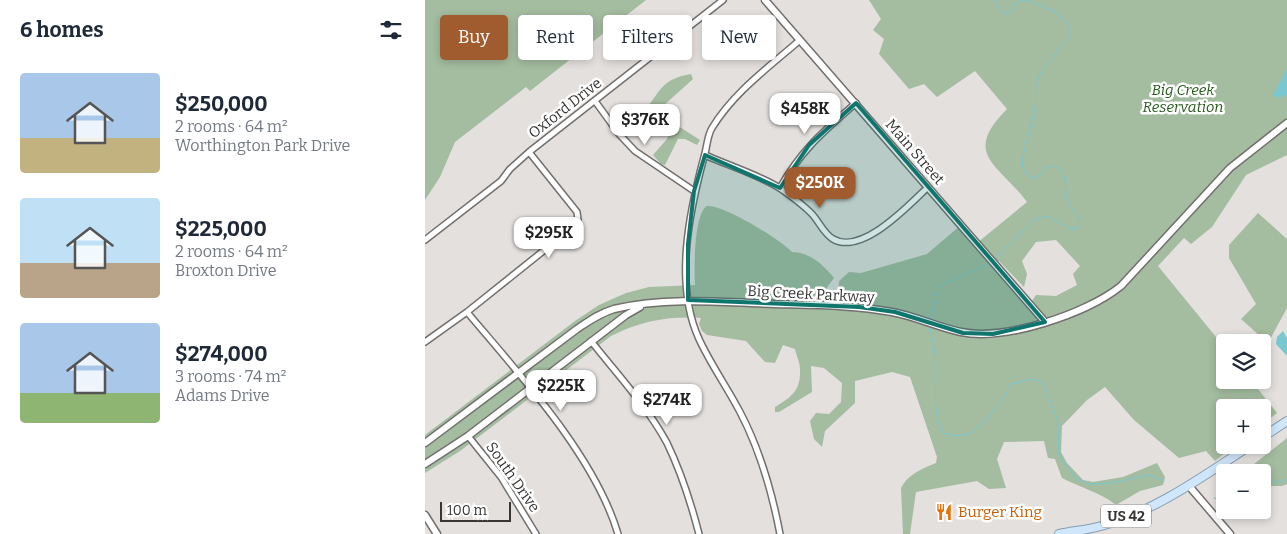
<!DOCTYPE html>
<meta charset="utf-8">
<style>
:root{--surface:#fff;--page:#f2f2f3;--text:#1f2937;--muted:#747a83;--accent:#a05b2e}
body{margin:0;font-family:Bitter,serif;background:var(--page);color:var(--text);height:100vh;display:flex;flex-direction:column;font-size:19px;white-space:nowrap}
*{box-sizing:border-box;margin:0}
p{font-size:16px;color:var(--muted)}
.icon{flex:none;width:28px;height:28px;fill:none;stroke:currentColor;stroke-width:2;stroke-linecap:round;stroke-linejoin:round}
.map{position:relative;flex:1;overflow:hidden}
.details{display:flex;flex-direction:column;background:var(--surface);width:425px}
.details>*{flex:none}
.banner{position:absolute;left:15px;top:15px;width:475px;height:45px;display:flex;gap:10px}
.controls{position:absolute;left:791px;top:334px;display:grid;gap:10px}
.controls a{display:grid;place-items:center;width:55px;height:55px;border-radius:5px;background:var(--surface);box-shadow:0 2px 8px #0003;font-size:25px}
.scale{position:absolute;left:15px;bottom:12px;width:71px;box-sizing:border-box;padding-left:5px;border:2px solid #373635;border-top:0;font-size:14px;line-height:18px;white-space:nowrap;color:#373635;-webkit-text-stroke:4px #fff;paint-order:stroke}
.price{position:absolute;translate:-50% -42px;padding:0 11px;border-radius:10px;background:#fff;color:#222;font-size:16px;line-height:32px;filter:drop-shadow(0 1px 2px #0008)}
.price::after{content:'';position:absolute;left:50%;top:30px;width:15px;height:11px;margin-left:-8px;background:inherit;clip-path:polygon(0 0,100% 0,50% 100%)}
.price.on{background:var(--accent);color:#fff}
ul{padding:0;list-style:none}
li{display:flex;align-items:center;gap:15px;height:125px;padding:0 20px}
li span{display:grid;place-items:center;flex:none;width:140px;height:100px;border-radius:5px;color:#555}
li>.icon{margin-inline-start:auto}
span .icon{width:60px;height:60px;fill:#fffc;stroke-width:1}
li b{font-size:21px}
h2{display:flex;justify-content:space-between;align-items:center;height:60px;padding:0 20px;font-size:21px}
.chip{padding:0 18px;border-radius:5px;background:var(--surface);box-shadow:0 2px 8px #0003;font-size:18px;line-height:45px}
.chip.on{background:var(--accent);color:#fff}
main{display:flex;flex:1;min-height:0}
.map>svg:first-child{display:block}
</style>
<main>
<section class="details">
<h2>6 homes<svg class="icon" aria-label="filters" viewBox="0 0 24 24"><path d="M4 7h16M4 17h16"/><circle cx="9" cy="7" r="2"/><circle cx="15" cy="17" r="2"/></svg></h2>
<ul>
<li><span style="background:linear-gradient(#a9c7e8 65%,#c2b280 0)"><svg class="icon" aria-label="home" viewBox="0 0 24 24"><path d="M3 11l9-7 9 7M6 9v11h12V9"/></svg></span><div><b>$250,000</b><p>2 rooms · 64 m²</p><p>Worthington Park Drive</p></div></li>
<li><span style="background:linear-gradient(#bfe0f5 65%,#b9a48a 0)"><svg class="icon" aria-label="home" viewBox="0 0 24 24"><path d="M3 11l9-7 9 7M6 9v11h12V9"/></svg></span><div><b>$225,000</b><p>2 rooms · 64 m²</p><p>Broxton Drive</p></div></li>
<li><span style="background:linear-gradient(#a9c7e8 70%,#8fb573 0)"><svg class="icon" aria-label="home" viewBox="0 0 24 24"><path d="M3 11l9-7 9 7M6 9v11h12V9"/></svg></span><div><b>$274,000</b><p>3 rooms · 74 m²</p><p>Adams Drive</p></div></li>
</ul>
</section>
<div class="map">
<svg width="862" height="534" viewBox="0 0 862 534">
<rect width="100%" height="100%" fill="#e3e0de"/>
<!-- green -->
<path fill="#a4bca0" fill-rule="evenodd" d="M0,0H221L105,91L101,87L30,142L15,177L0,200Z
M444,0H862V155L821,175L787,227L766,244L759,238L733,266L800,348V380H826L852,413L838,424V408H800V445H810L790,461L781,451L754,458L709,420L680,387L662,400L637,426L636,452L642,463L658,480L668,482L698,477L732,463L740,477L738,485L715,491L691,505C675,492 656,488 637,478L630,459L623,458L619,441L579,442L572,459L581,488L564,489L552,481L491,492L485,534H478L476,488C482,475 498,468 511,463L512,457L485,377L467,372L430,381V403L400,431L397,447L389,439L385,421L391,413L404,414L416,402L417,383L399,368L386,366L387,392L354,412H350V407C367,397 376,390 375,369C375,362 371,355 370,349L358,345L350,363L340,362L321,341L282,335L277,331L274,324L276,318C243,316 216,321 186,336L35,451L0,473V435L150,321L174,305L201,293L224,287L270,285C269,269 269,213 282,206C300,205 354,239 367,252C384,252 399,265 409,278L398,293L385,297L389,298L413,295L414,281L424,272L436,273L502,254L536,225L552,243L602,202C574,164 536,155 582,109L550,71L512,97L499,84L484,89L454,54L459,39L448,30L456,19ZM631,240L655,266L648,274L652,285L631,296L611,295L607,301L611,305L608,308L570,264L574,261L599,287L602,274L597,261L611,242Z
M266,74L268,79L228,115H222L221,109C237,88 238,79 266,74Z
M250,124L275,140L272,145L260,139H253L240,165L236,164L228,155L242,139L247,125Z
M833,213L862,239V308L843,343L816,319L831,304L804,258V245Z
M862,438V484L857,486H838V472H819Z"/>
<!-- water -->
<path fill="#79c7d1" d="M862,69V95L854,98L848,95Z
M858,331L862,338V356L851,344L852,337Z"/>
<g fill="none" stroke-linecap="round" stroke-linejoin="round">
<!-- stream -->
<path stroke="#79c7d1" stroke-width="1" d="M571,0L575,11L579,14L585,13L591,3L600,0
M569,260L609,220L622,216L648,230L654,227C657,213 645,211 642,199C639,185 644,165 623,166L615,175L609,178L603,176L598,168L597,160L610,109L611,84L616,72L645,37C647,14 618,6 600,0
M505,321L513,288L516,285L566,263
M505,325C505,334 508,340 509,348C515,376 504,406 518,433C526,435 534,437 542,434C556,430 581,397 586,384L608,379L618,382L633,421L634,456L651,478L664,484L686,483L724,475L739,481
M838,481L856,482L862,479
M789,498L796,500L800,498"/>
<!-- minor casing -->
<g stroke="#726f6e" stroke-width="8">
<path id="minor" d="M170,101L194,134L210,151L269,191
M280,155C302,165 337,176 356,189C366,196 377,204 386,213C394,221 398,233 408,239C437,256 485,204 503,187
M355,188C377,149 398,132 431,103
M0,240L76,181L85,169L104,152L298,0
M42,312C94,374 170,456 193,534
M166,341C192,374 222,406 242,443C256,472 266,503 274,534
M0,342L42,312L147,228L153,220L152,212L104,152
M43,436L76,477L111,534
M355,534C347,492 335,450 315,412C302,387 286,365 274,339C249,284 264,213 279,157C282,148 282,136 287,128C309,92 344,67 375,40"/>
</g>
<!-- tertiary casing -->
<g stroke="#726f6e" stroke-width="9">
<path id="tertiary" d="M340,0L620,322
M0,443L152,329C164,321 175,313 189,309C242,297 297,302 350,304C389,305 429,305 467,312C490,316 512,327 536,332C580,341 661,314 696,286L805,168L862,123
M0,464L43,436L201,315L215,307
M764,486L805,534
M0,515L12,534"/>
</g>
<!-- primary casing -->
<g stroke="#869eb2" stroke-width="10">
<path id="primary" d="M838,437L862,421
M634,534C648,531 662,530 676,526C729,512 780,475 826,445"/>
</g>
<!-- minor -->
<use href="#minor" stroke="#fff" stroke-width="5"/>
<!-- tertiary -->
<use href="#tertiary" stroke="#fff" stroke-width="6"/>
<!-- primary -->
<use href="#primary" stroke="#d0e6fa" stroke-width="8"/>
</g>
<!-- marked area -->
<path fill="#0f766e" fill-opacity="0.2" stroke="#0f766e" stroke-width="4" stroke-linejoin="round" d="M431,103L620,322L568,334L538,333L470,312L434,307L263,300V244L269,191L280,155L355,188L384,145Z"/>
<!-- icons -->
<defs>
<g id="restaurant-bare" transform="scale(1.35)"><path d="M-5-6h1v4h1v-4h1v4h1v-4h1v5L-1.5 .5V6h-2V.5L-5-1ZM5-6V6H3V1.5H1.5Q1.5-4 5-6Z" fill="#e8710a" stroke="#fff" stroke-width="2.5" paint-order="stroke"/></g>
</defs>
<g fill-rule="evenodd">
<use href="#restaurant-bare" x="519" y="512"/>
</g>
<g text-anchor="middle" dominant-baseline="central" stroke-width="5" stroke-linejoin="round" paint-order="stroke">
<!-- shield labels -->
<rect fill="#fff" stroke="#737272" stroke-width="1" x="676" y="504.5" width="50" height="23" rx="4"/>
<g font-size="14" font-weight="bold" fill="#373635">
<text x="701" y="516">US 42</text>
</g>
<!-- park labels -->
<g font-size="15" font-style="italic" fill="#275b1d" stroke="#fff">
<text x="758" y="90">Big Creek<tspan x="758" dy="17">Reservation</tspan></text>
</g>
<!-- street labels -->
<g font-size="15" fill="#373635" stroke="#fff">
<text transform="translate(140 108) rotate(-38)">Oxford Drive</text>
<text transform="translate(490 152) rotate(49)">Main Street</text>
<text transform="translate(386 294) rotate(3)">Big Creek Parkway</text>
<text transform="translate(88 477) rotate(55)">South Drive</text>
</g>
<!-- food labels -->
<g font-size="15" fill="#c56008" stroke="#fff" text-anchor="start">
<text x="533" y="512">Burger King</text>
</g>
</g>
</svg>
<div class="controls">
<a><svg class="icon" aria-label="layers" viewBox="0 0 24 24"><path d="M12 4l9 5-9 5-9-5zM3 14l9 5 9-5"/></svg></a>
<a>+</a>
<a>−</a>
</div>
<div class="scale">100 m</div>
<b class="price" style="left:380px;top:135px">$458K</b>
<b class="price" style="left:220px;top:146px">$376K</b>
<b class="price on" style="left:395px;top:209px">$250K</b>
<b class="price" style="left:124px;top:259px">$295K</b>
<b class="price" style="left:136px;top:412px">$225K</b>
<b class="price" style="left:242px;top:426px">$274K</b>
<div class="banner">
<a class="chip on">Buy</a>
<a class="chip">Rent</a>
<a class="chip">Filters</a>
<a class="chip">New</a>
</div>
</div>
</main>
